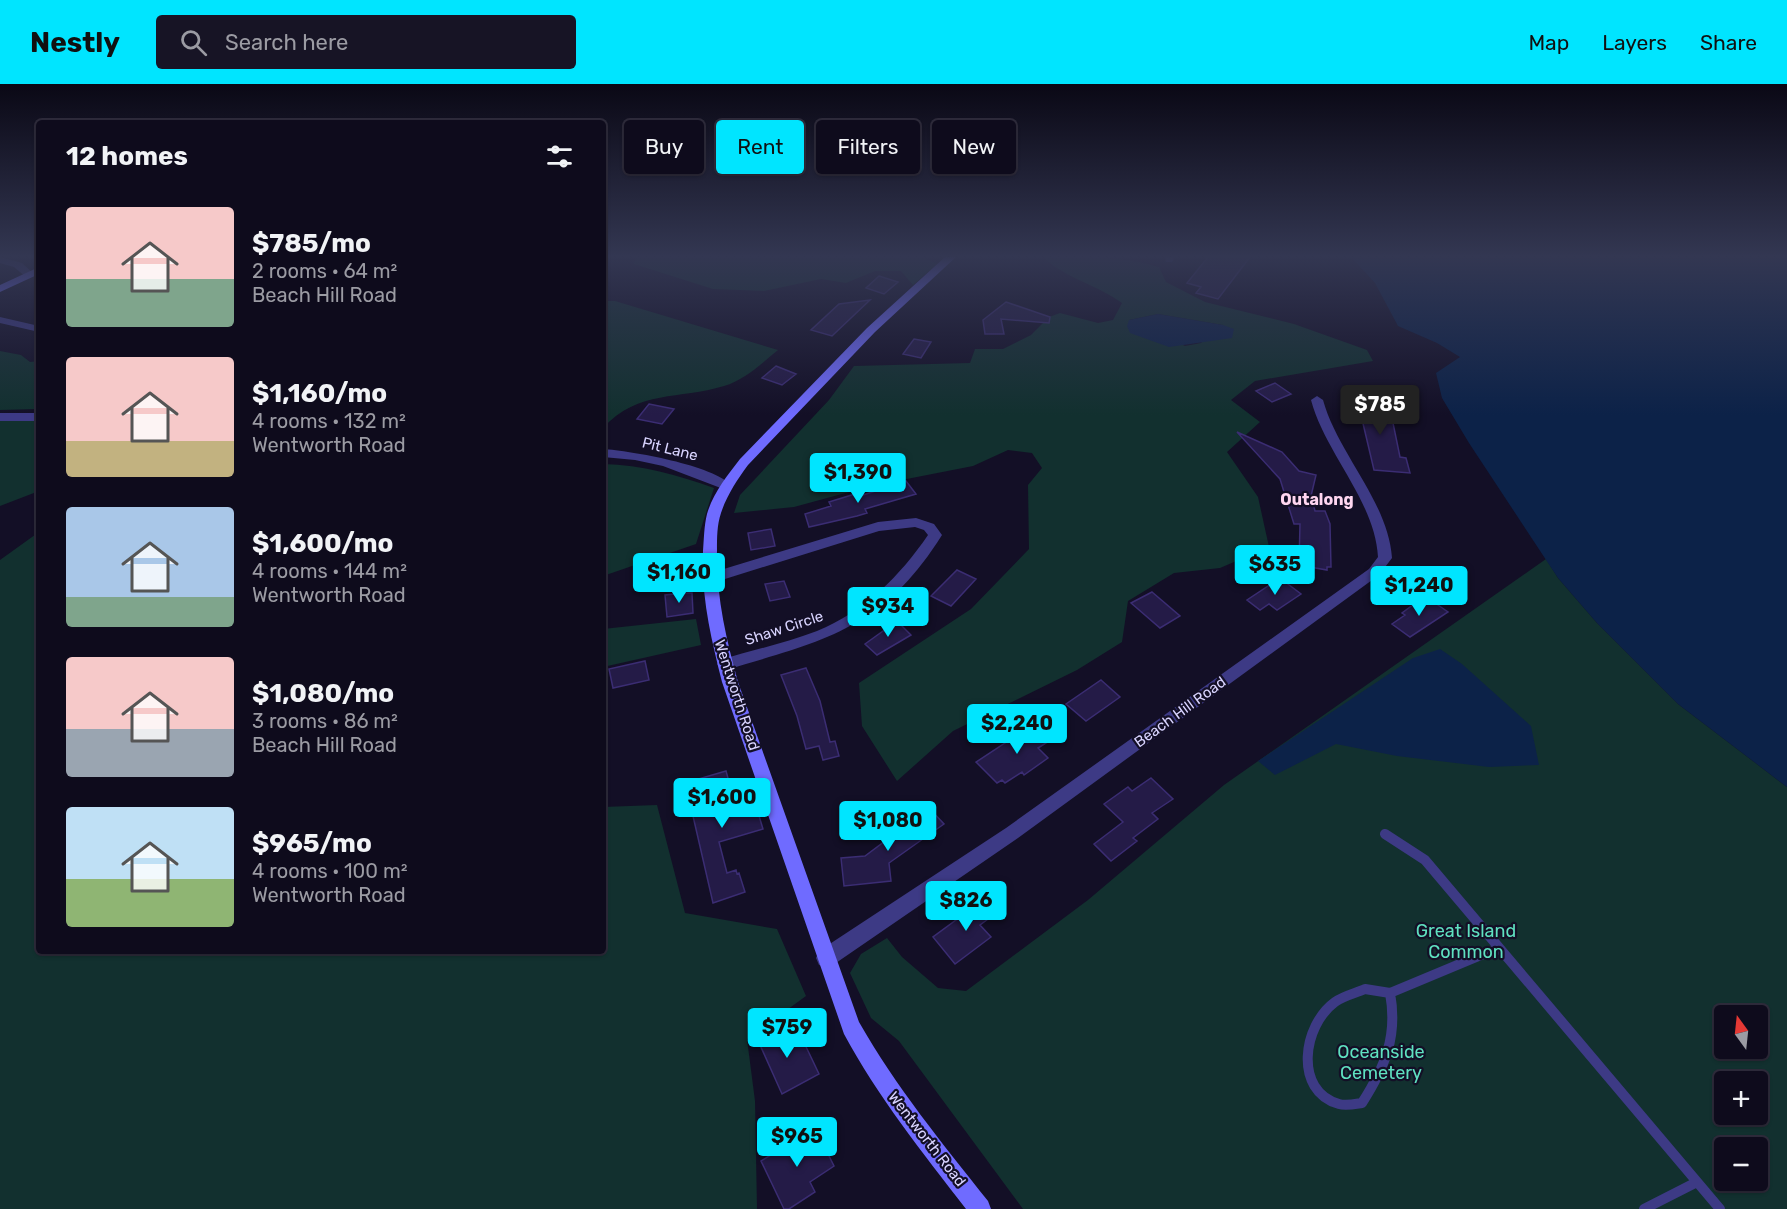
<!DOCTYPE html>
<meta charset="utf-8">
<style>
:root{--surface:#0e0b1c;--page:#171425;--text:#f1f3f6;--muted:#9b9ba3;--line:#2e2b3b;--accent:#00e5ff}
body{margin:0;font-family:Rubik,sans-serif;background:var(--page);color:var(--text);height:100vh;display:flex;flex-direction:column;font-size:22px;white-space:nowrap}
*{box-sizing:border-box;margin:0}
p{font-size:20px;color:var(--muted)}
.icon{flex:none;width:33px;height:33px;fill:none;stroke:currentColor;stroke-width:2;stroke-linecap:round;stroke-linejoin:round}
.map{position:relative;flex:1;overflow:hidden}
.panel{position:absolute;left:36px;top:36px;width:570px;height:834px;display:flex;flex-direction:column;background:var(--surface);border-radius:6px;box-shadow:0 2px 4px #0004,0 0 0 2px var(--line)}
.panel>*{flex:none}
.top-card{position:absolute;left:624px;top:36px;width:570px;height:54px;display:flex;gap:12px}
.needle{width:39px;rotate:345deg}
.fabs{position:absolute;left:1714px;top:921px;display:grid;gap:12px}
.fabs a{display:grid;place-items:center;width:54px;height:54px;border-radius:6px;background:var(--surface);box-shadow:0 2px 4px #0004,0 0 0 2px var(--line);font-size:30px}
.price{position:absolute;translate:-50% -51px;padding:0 14px;border-radius:6px;background:var(--accent);color:#111;font-size:20px;line-height:39px;filter:drop-shadow(0 2px 3px #0008)}
.price::after{content:'';position:absolute;left:50%;top:36px;width:18px;height:14px;margin-left:-9px;background:inherit;clip-path:polygon(0 0,100% 0,50% 100%)}
.price.current{background:#222;color:#fff}
ul{padding:0;list-style:none}
li{display:flex;align-items:center;gap:18px;height:150px;padding:0 30px}
li span{display:grid;place-items:center;flex:none;width:168px;height:120px;border-radius:6px;color:#555}
li>.icon{margin-inline-start:auto}
span .icon{width:72px;height:72px;fill:#fffc;stroke-width:1}
li b{font-size:26px}
h2{display:flex;justify-content:space-between;align-items:center;height:72px;padding:0 30px;font-size:26px}
.tag{padding:0 21px;border-radius:6px;background:var(--surface);box-shadow:0 2px 4px #0004,0 0 0 2px var(--line);font-size:21px;line-height:54px}
.tag.current{background:var(--accent);color:#111}
header{display:flex;align-items:center;gap:36px;box-sizing:border-box;height:84px;padding:0 30px;background:var(--accent);color:#111}
header strong{font-size:28px}
nav{display:flex;gap:33px;margin-inline-start:auto;font-size:21px}
.search{width:420px;height:54px;background:var(--page);display:flex;align-items:center;gap:15px;box-sizing:border-box;padding:0 21px;border-radius:6px;color:var(--muted);font-size:22px}
.map>svg:first-child{display:block}
</style>
<header>
<strong>Nestly</strong>
<div class="search"><svg class="icon" aria-label="search" viewBox="0 0 24 24"><circle cx="10" cy="10" r="6"/><path d="M15 15l6 6"/></svg>Search here</div>
<nav><a>Map</a><a>Layers</a><a>Share</a></nav>
</header>
<div class="map">
<svg width="1787" height="1125" viewBox="0 0 1787 1125">
<rect width="100%" height="100%" fill="#130f26"/>
<!-- green -->
<path fill="#12302f" fill-rule="evenodd" d="M636,173H922L937,180L913,201L901,187H875L846,199L821,195L764,207L713,205L634,180Z
M1047,173C1085,173 1123,172 1159,183L1166,198L1205,218L1294,240L1367,266L1373,277L1255,297L1231,316L1260,338L1227,368L1258,413L1269,463L1220,484L1174,489L1128,517L1122,558L1077,586L953,647L897,697L862,642L859,599L971,525L1029,465L1028,401L1042,384L1032,369L1008,366L973,382L871,402L794,423L734,429L740,411L829,316L854,282L970,279L975,265H1003L1031,251L1049,233L1060,229L1098,239L1113,236L1122,219C1097,201 1068,195 1045,175ZM1158,230L1223,241L1201,259L1185,262L1129,236Z
M603,217H615L778,266C762,279 745,296 724,302C679,316 639,305 603,344Z
M0,267L21,271L30,278L39,277V325L0,326Z
M0,337H39V407L0,422Z
M603,380C642,381 678,391 714,404L696,460L603,492Z
M39,448V867H603V723L657,721L685,829L777,845L806,912L747,955L755,1017L757,1125H0V476Z
M1546,475L1558,494L1597,539L1678,620L1787,703V1125H1023L899,957L871,934L850,889L861,870L887,854L902,873L938,904L966,907L1088,816L1224,701ZM1725,932H1758V964H1725ZM1725,998H1758V1030H1725ZM1725,1064H1758V1096H1725Z
M696,535L701,561L603,583V545Z"/>
<!-- water -->
<path fill="#0c2248" d="M1351,173H1787V703L1678,620L1597,539L1558,494L1469,359L1442,314L1436,289L1460,273L1437,259L1398,242L1375,199Z
M1158,230L1223,241L1234,245L1232,254L1169,263L1130,249L1127,242L1129,236Z
M1440,565L1462,580L1531,642L1539,681L1489,683L1397,672L1336,660L1275,691L1258,677L1413,574Z"/>
<!-- building -->
<path fill="#241b47" stroke="#3b2d73" stroke-width="1.5" d="M1208,173H1250L1218,215L1196,209L1201,203L1187,199Z
M879,192L898,198L884,210L866,204Z
M870,216L832,252L811,246L839,220Z
M1006,218L1050,233L1049,239L1001,235L1004,250H985L983,236Z
M914,255L931,258L921,274L903,270Z
M776,282L796,290L782,301L762,294Z
M1275,299L1291,310L1272,318L1256,307Z
M1371,312L1392,334L1400,373L1406,374L1410,389L1374,386L1361,331L1347,318Z
M649,320L674,325L662,340L637,335Z
M1237,348L1282,368L1299,387L1316,391L1311,412L1315,427H1325L1330,440L1331,483H1327V486L1299,481L1300,440H1294L1280,395Z
M906,397L916,410L865,425L867,429L857,432L809,443L805,430L831,422L829,418L855,410L857,413Z
M771,445L775,462L751,466L748,449Z
M957,486L976,495L951,522L931,512Z
M1280,494L1301,510L1277,526L1269,520L1260,526L1247,516Z
M784,497L790,513L770,517L765,500Z
M1152,508L1180,532L1160,544L1131,519Z
M685,509H692L693,529L667,533L665,511Z
M1425,512L1448,528L1410,553L1392,540L1405,531L1402,529Z
M897,537L911,551L877,571L865,560Z
M645,577L649,596L613,604L609,585Z
M806,584L820,617L830,658L835,657L839,672L823,676L819,662L806,665L797,632L781,591Z
M1101,596L1120,613L1086,637L1066,620Z
M1037,638L1054,654L1038,664L1048,674L1024,691L1022,688L1005,699L1002,696L997,699L976,678Z
M726,687L731,705L733,704L734,707L750,702L763,745L719,758L727,789L736,786L737,790L739,789L745,808L713,819L690,719L700,716L695,696Z
M1151,694L1173,715L1152,729L1158,735L1133,754L1137,757L1111,777L1094,760L1123,738L1104,720L1128,703L1132,707Z
M929,724L944,740L889,779L891,797L844,802L841,774L865,772Z
M986,814L999,827L980,841L991,853L955,880L933,853Z
M775,942L781,958L799,948L819,990L782,1010L756,952Z
M815,1044L834,1082L810,1098L815,1108L789,1125H784L761,1077Z"/>
<g fill="none" stroke-linecap="round" stroke-linejoin="round">
<!-- lane -->
<path stroke="#3d3a85" stroke-width="10" d="M1385,750L1425,776L1720,1125
M1365,905L1390,909C1398,952 1385,983 1362,1019C1355,1020 1346,1022 1339,1020C1293,1007 1303,941 1335,918C1343,912 1356,909 1365,905Z
M1390,909L1498,864
M1644,1125L1697,1098"/>
<!-- street -->
<path fill="#3d3a85" fill-rule="evenodd" d="M0,173L22,179L35,191L26,193L14,183L0,179Z
M1165,173H1175L1172,178H1166Z
M0,233L39,242V248L0,239Z
M1317,312L1323,316C1338,370 1388,417 1392,474L1379,491L1018,754L833,881L826,883L819,881L816,874L819,867L1006,744L1369,485L1378,473C1375,417 1325,369 1311,316Z
M0,329H39V337H0Z
M603,365C631,367 714,381 732,402L726,406L663,382L635,376L603,373Z
M916,434L934,440L942,451C883,545 824,557 725,586L720,584L717,580L720,576C752,566 786,559 817,547C864,528 900,492 928,451L924,446L915,443L879,447L709,500L702,495L704,491L878,438Z"/>
<!-- secondary -->
<path fill="#6f6bff" fill-rule="evenodd" d="M945,173H956L875,248L748,381C737,396 727,411 721,429C717,441 717,453 717,466C716,512 726,554 738,598L859,938C896,1003 942,1059 988,1117L991,1125H966C922,1068 878,1013 844,950L722,598C711,554 701,513 703,467C704,455 704,442 707,430C713,409 727,392 740,375L867,244Z
M39,183V190L0,208V201Z"/>
</g>
<!-- sky -->
<linearGradient id="sky" x2="0" y2="1"><stop stop-color="#0a0815"/><stop offset="0.52" stop-color="#333752"/><stop offset="1" stop-color="#333752" stop-opacity="0"/></linearGradient>
<rect width="1787" height="331" fill="url(#sky)"/>
<g text-anchor="middle" dominant-baseline="central" stroke-width="4.5" stroke-linejoin="round" paint-order="stroke">
<!-- street labels -->
<g font-size="15" fill="#d9d4ff" stroke="#130f26">
<text transform="translate(670 365) rotate(14)">Pit Lane</text>
<text transform="translate(784 544) rotate(-18)">Shaw Circle</text>
<text transform="translate(737 611) rotate(72)">Wentworth Road</text>
<text transform="translate(1180 628) rotate(-36)">Beach Hill Road</text>
<text transform="translate(927 1055) rotate(52)">Wentworth Road</text>
</g>
<!-- neighbourhood labels -->
<g font-size="16" font-weight="bold" fill="#ffd6f0" stroke="#130f26">
<text x="1317" y="415">Outalong</text>
</g>
<!-- near-park labels -->
<g font-size="18" fill="#5fe0c0" stroke="#130f26">
<text x="1466" y="847">Great Island<tspan x="1466" dy="21">Common</tspan></text>
<text x="1381" y="968">Oceanside<tspan x="1381" dy="21">Cemetery</tspan></text>
</g>
</g>
</svg>
<div class="fabs">
<a><svg class="needle" viewBox="-14 -14 28 28"><path d="M0-13l5 13h-10z" fill="#e53935"/><path d="M0 13l5-13h-10z" fill="#9b9ba3"/></svg></a>
<a>+</a>
<a>−</a>
</div>
<b class="price current" style="left:1380px;top:352px">$785</b>
<b class="price" style="left:858px;top:420px">$1,390</b>
<b class="price" style="left:1275px;top:512px">$635</b>
<b class="price" style="left:679px;top:520px">$1,160</b>
<b class="price" style="left:1419px;top:533px">$1,240</b>
<b class="price" style="left:888px;top:554px">$934</b>
<b class="price" style="left:1017px;top:671px">$2,240</b>
<b class="price" style="left:722px;top:745px">$1,600</b>
<b class="price" style="left:888px;top:768px">$1,080</b>
<b class="price" style="left:966px;top:848px">$826</b>
<b class="price" style="left:787px;top:975px">$759</b>
<b class="price" style="left:797px;top:1084px">$965</b>
<div class="top-card">
<a class="tag">Buy</a>
<a class="tag current">Rent</a>
<a class="tag">Filters</a>
<a class="tag">New</a>
</div>
<section class="panel">
<h2>12 homes<svg class="icon" aria-label="filters" viewBox="0 0 24 24"><path d="M4 7h16M4 17h16"/><circle cx="9" cy="7" r="2"/><circle cx="15" cy="17" r="2"/></svg></h2>
<ul>
<li><span style="background:linear-gradient(#f6c9c9 60%,#7fa58c 0)"><svg class="icon" aria-label="home" viewBox="0 0 24 24"><path d="M3 11l9-7 9 7M6 9v11h12V9"/></svg></span><div><b>$785/mo</b><p>2 rooms · 64 m²</p><p>Beach Hill Road</p></div></li>
<li><span style="background:linear-gradient(#f6c9c9 70%,#c2b280 0)"><svg class="icon" aria-label="home" viewBox="0 0 24 24"><path d="M3 11l9-7 9 7M6 9v11h12V9"/></svg></span><div><b>$1,160/mo</b><p>4 rooms · 132 m²</p><p>Wentworth Road</p></div></li>
<li><span style="background:linear-gradient(#a9c7e8 75%,#7fa58c 0)"><svg class="icon" aria-label="home" viewBox="0 0 24 24"><path d="M3 11l9-7 9 7M6 9v11h12V9"/></svg></span><div><b>$1,600/mo</b><p>4 rooms · 144 m²</p><p>Wentworth Road</p></div></li>
<li><span style="background:linear-gradient(#f6c9c9 60%,#9aa5b1 0)"><svg class="icon" aria-label="home" viewBox="0 0 24 24"><path d="M3 11l9-7 9 7M6 9v11h12V9"/></svg></span><div><b>$1,080/mo</b><p>3 rooms · 86 m²</p><p>Beach Hill Road</p></div></li>
<li><span style="background:linear-gradient(#bfe0f5 60%,#8fb573 0)"><svg class="icon" aria-label="home" viewBox="0 0 24 24"><path d="M3 11l9-7 9 7M6 9v11h12V9"/></svg></span><div><b>$965/mo</b><p>4 rooms · 100 m²</p><p>Wentworth Road</p></div></li>
</ul>
</section>
</div>
